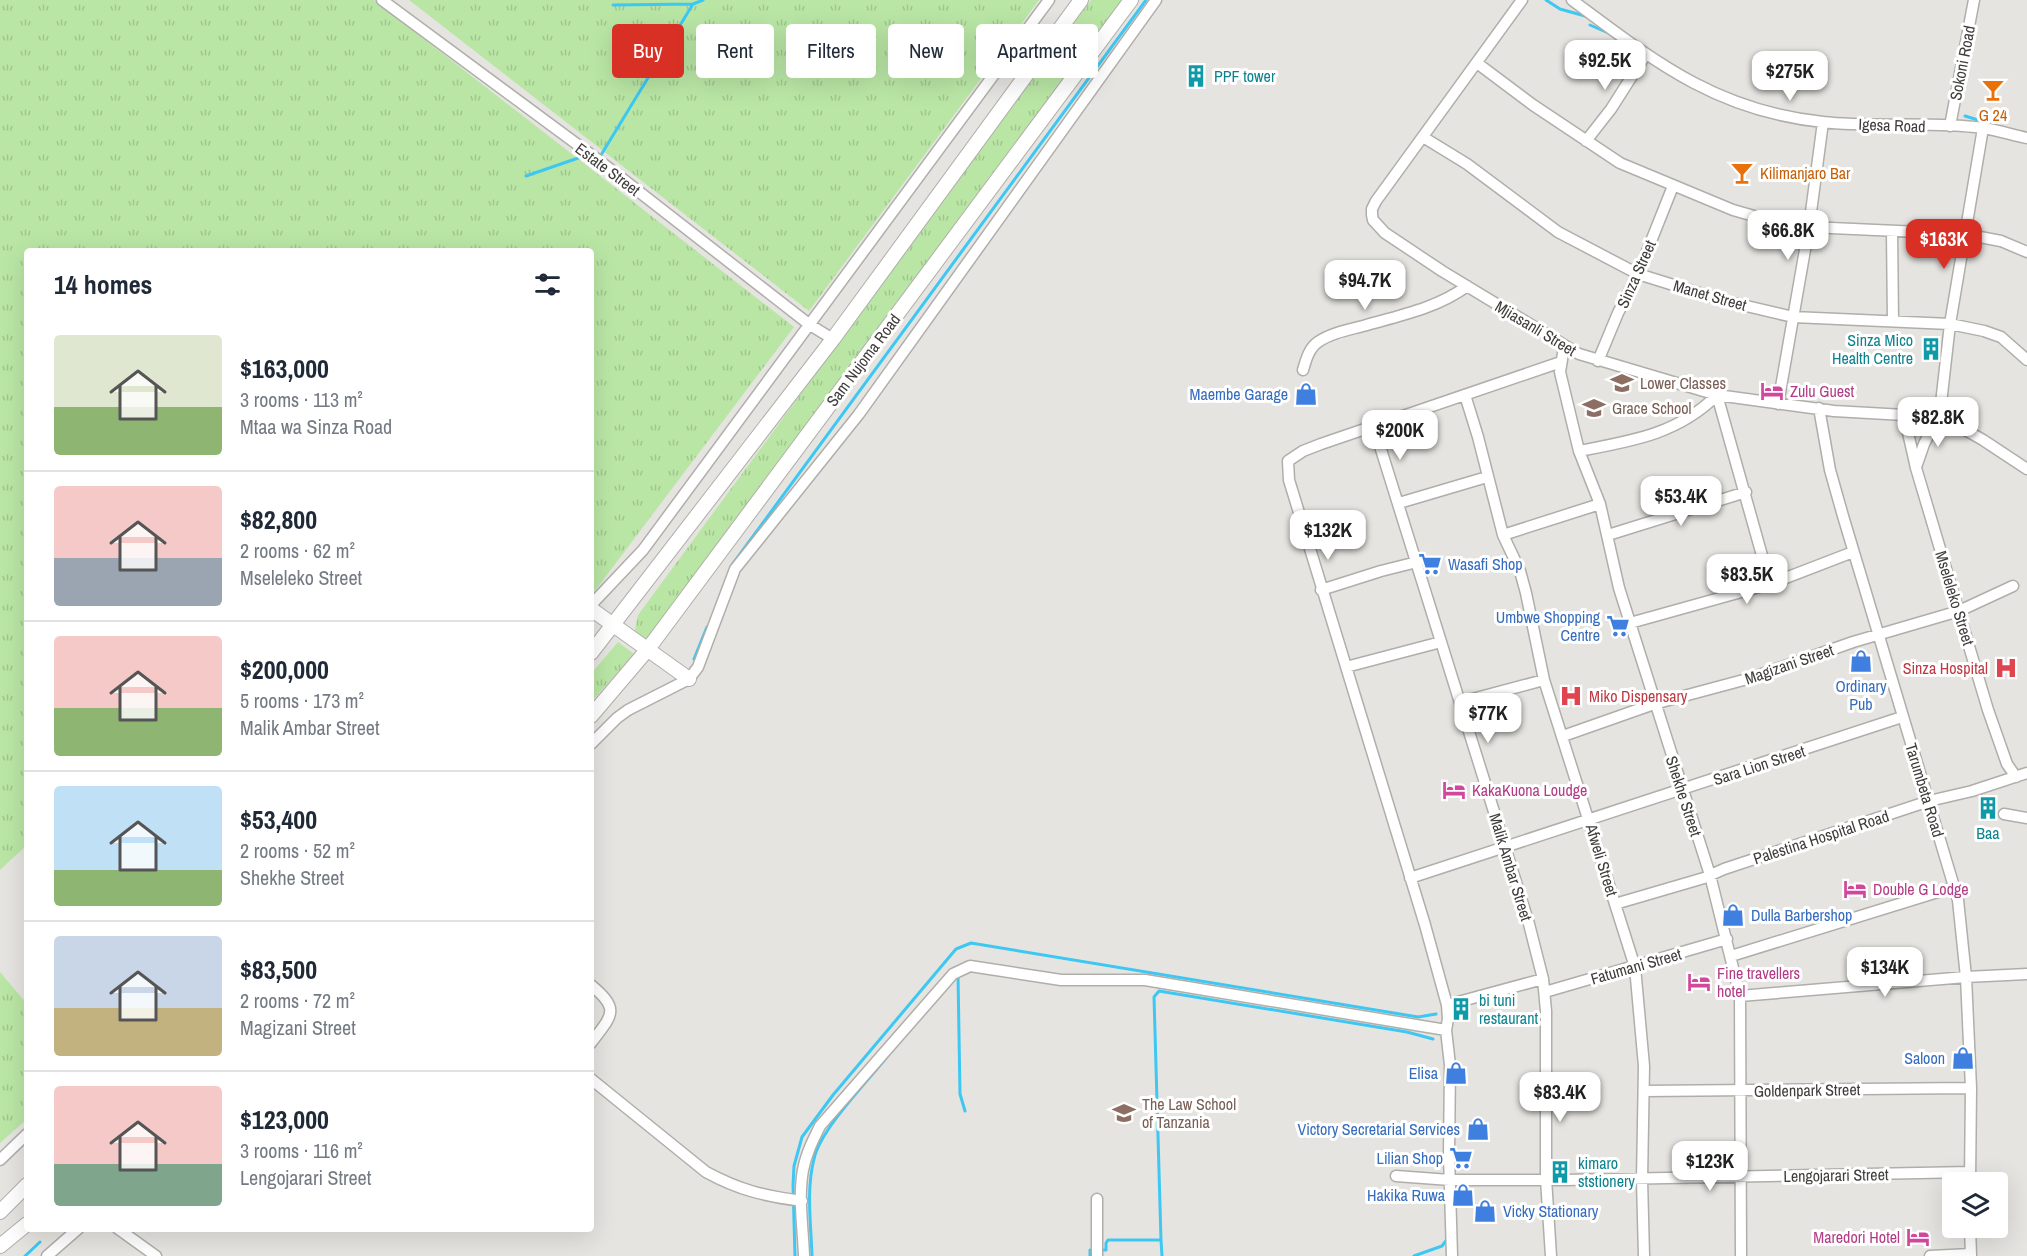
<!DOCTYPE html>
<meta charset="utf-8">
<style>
:root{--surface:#fff;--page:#f2f2f3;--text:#1f2937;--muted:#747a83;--line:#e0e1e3;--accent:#d93025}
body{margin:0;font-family:"Archivo Narrow",sans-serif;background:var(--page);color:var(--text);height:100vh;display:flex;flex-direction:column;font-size:22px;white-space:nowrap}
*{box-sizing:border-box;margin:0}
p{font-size:20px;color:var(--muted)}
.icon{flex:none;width:33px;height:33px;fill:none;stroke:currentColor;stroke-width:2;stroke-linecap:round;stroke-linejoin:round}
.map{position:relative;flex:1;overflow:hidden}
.panel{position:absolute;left:24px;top:248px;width:570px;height:984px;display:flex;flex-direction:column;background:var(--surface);border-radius:6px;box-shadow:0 6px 24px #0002}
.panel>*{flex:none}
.banner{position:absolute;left:612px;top:24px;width:570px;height:54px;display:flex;gap:12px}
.fabs{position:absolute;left:1942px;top:1172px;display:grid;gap:12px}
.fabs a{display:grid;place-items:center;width:66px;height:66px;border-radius:6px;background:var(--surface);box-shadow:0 6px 24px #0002;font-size:30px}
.price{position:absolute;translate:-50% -51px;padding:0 14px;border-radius:12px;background:#fff;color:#222;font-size:20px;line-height:39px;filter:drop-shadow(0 2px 3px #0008)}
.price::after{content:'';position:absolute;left:50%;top:36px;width:18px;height:14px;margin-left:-9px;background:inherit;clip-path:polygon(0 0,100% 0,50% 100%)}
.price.on{background:var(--accent);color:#fff}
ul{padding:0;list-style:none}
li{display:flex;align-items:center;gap:18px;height:150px;padding:0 30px}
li+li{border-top:2px solid var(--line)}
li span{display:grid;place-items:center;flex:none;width:168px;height:120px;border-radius:6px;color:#555}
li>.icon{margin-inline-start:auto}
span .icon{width:72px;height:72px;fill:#fffc;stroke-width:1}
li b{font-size:26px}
h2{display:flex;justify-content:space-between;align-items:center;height:72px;padding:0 30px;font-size:26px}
.tag{padding:0 21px;border-radius:6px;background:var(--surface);box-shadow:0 6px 24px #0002;font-size:21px;line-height:54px}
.tag.on{background:var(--accent);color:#fff}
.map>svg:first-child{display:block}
</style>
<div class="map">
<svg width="2027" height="1256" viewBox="0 0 2027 1256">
<defs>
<pattern id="grass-tufts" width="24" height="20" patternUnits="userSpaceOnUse" patternTransform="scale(1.5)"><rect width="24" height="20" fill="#b9e6a5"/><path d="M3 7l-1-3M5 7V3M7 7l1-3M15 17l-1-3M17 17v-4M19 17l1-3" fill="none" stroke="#a0c68f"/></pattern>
</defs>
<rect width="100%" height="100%" fill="#e6e4e0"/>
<!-- grass -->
<path fill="url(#grass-tufts)" d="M0,0H374L794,327L591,596V250H27V845L0,870Z
M409,0H1039L809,311Z
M1091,0H1125L647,640L637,639L635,630L638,615Z
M618,642L634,654L591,702V674Z
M0,972L27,1004V1119L0,1143Z"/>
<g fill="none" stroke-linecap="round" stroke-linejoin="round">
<!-- stream -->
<path stroke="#3dc7f3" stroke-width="3" d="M1546,0L1560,9L1585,16
M613,5L693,4L703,0
M1590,25L1606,32
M1620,56L1636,66
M1965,116L1994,125
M601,155L693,4
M526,176L584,156
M732,565L1146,0
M694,659L707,627
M958,975L960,1094L965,1111
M1161,1240L1154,997L1159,991L1407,1032L1433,1039
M1100,1250H1106V1243L1108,1240H1161L1162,1256
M25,1256L40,1242
M795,1256L793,1185L794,1166L802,1137L833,1095L956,949L971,943L1418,1017L1436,1014
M812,1256C811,1224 806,1190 814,1159C820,1130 867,1082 886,1058
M1090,1256V1250H1094
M1414,1256L1442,1246L1448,1238"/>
<!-- minor casing -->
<g stroke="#b0aeaa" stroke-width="13">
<path id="minor" d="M382,0L597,159L810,325L833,339
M1522,0L1376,201L1372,209V215L1373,220L1385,233L1442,271L1579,354L1717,395L1834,411L1904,415L1938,420L1962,428L1983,440L2027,469
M1572,0C1654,61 1716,111 1823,122C1875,128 1930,121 1982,128C1998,130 2012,135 2027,138
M1477,63L1533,105L1620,163L1733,210L1768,220L1809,227L1964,234L2001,241L2027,252
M1950,126L1974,0
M1423,137L1467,164L1558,232L1638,274L1725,301L1793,317L1950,324L1984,331L2001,337L2027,360
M1586,141L1611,109L1646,54
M1892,231L1893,321
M1564,347L1560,372L1579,451L1600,504L1619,588L1710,875L1740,996L1741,1256
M1598,361L1618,313L1638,274L1673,186
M1303,370C1306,360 1309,348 1318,342C1331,333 1348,330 1363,326C1398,316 1438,308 1467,286
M1465,395L1478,437L1503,535L1520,571L1526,593L1544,680L1635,967L1644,1066L1642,1180L1644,1256
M1778,404L1809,227L1823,122
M1819,408L1830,470L1843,516L1958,900L1966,977L1971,1088L1970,1182
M1904,415L1916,468L1988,710L2007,764L2016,777
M1374,427L1529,924L1543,979L1546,1011V1179L1551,1256
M1579,451C1632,441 1678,434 1717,395L1770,584
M1916,467L1924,444L1940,412L1950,324L1983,128
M1399,503L1487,477
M1503,535L1600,504
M1608,535L1746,492
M1321,590L1381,571L1417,562
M591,605L643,550L1049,0
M1630,623L1770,584L1853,552
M1346,667L1441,642
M1461,702L1544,680
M1563,736L1654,704L1751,678L1853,642L1959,611L2013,586
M591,744L617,718L628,710L689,679L698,667L735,569L859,414L1156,0
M2004,814L2027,818
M1410,878C1574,823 1739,771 1902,717
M1615,904L1704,878L1724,869L1929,801L1972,791L2027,773
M1731,956L1954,887
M591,985C621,1010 612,1015 591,1043
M1545,992L1727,939
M1740,996L1966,977L2027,974
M1447,1005L1425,925L1289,480L1288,461L1303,451L1321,444L1561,362
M1446,1030L1450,1065L1449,1155L1452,1256
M591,1079L706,1172C739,1190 764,1196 802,1201
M1644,1091L1971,1088
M0,1160L27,1134
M1396,1176L1450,1180H1565L1970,1172
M1970,1227L1971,1256
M117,1228L156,1256
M47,1256L79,1228
M804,1256C803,1228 798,1197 803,1170C806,1154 813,1140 820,1126L953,974L970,966L1061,980H1145L1446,1030L1448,1019L1447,1005L1543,979
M1097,1256V1199
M1930,1256L1971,1254"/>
</g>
<!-- major casing -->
<g stroke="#b0aeaa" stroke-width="16">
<path id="major" d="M591,609L689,679
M591,653L833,339L1081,0
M591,716L648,649L1131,0
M0,1212L27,1185
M0,1246L27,1224"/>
</g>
<!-- minor -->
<use href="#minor" stroke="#fff" stroke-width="10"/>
<!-- major -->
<use href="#major" stroke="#fff" stroke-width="14"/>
</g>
<!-- icons -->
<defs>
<g id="building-bare" transform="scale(1.8)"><path d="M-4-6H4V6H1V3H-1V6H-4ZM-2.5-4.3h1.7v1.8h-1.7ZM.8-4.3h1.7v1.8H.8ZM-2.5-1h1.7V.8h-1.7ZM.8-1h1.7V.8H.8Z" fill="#0f9aa8" stroke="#fff" stroke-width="2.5" paint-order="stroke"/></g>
<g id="bar-bare" transform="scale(1.8)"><path d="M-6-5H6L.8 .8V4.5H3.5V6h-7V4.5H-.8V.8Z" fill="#e8710a" stroke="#fff" stroke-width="2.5" paint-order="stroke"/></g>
<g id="school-bare" transform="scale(1.8)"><path d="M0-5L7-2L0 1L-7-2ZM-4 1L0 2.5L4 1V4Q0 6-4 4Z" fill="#8d6e63" stroke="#fff" stroke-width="2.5" paint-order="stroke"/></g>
<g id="hotel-bare" transform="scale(1.8)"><path d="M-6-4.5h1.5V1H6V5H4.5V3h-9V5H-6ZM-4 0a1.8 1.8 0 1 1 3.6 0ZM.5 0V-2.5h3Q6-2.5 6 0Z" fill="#d1479c" stroke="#fff" stroke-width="2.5" paint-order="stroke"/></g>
<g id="shop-bare" transform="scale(1.8)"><path d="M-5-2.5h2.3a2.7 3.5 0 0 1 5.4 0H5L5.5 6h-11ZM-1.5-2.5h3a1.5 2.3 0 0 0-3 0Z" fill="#3f7fe0" stroke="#fff" stroke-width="2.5" paint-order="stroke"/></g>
<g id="supermarket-bare" transform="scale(1.8)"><path d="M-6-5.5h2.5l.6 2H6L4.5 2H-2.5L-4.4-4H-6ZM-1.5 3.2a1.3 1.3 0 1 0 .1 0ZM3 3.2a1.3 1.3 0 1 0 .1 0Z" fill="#3f7fe0" stroke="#fff" stroke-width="2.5" paint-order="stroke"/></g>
<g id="hospital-bare" transform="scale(1.8)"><path d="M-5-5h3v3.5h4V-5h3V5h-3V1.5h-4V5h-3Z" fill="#e0444e" stroke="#fff" stroke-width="2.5" paint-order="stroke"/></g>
<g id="university-bare" transform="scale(1.8)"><path d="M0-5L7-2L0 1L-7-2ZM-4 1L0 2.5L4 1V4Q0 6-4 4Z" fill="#8d6e63" stroke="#fff" stroke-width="2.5" paint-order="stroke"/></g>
</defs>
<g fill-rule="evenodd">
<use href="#building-bare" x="1196" y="76"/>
<use href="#bar-bare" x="1993" y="90"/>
<use href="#bar-bare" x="1742" y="173"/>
<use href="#building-bare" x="1931" y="349"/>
<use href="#school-bare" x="1622" y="383"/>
<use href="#hotel-bare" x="1772" y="391"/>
<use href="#shop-bare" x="1306" y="394"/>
<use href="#school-bare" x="1594" y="408"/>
<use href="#supermarket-bare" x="1430" y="564"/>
<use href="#supermarket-bare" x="1618" y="626"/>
<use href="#shop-bare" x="1861" y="661"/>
<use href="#hospital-bare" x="2006" y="668"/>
<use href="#hospital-bare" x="1571" y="696"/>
<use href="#hotel-bare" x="1454" y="790"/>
<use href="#building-bare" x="1988" y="808"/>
<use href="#hotel-bare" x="1855" y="889"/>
<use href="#shop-bare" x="1733" y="915"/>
<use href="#hotel-bare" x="1699" y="982"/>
<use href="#building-bare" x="1461" y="1009"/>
<use href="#shop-bare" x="1963" y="1058"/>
<use href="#shop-bare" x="1456" y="1073"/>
<use href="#university-bare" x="1124" y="1113"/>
<use href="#shop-bare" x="1478" y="1129"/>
<use href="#supermarket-bare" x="1461" y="1158"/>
<use href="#building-bare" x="1560" y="1172"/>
<use href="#shop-bare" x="1463" y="1195"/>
<use href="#shop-bare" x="1485" y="1211"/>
<use href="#hotel-bare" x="1918" y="1237"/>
</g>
<g text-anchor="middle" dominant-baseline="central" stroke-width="6" stroke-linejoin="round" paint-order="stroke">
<!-- street labels -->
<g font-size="16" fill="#3e3d3b" stroke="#fff">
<text transform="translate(1962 63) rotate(-79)">Sokoni Road</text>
<text transform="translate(1892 125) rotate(2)">Igesa Road</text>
<text transform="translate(608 169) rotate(37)">Estate Street</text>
<text transform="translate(1636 274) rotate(-66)">Sinza Street</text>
<text transform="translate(1710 295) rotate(16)">Manet Street</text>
<text transform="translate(1536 328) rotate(31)">Mjiasanli Street</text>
<text transform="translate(863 360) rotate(-53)">Sam Nujoma Road</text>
<text transform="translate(1955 598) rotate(73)">Mseleleko Street</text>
<text transform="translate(1789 664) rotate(-19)">Magizani Street</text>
<text transform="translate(1759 765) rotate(-18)">Sara Lion Street</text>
<text transform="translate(1925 790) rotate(73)">Tarumbeta Road</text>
<text transform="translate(1684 796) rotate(72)">Shekhe Street</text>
<text transform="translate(1821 837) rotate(-18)">Palestina Hospital Road</text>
<text transform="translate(1602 860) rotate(73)">Afweli Street</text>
<text transform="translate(1511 867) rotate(73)">Malik Ambar Street</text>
<text transform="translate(1636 966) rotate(-16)">Fatumani Street</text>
<text transform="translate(1807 1090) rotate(-1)">Goldenpark Street</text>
<text transform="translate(1836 1175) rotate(-1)">Lengojarari Street</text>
</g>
<!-- culture labels -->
<g font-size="16" fill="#0d838f" stroke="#fff" text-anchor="start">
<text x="1214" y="76">PPF tower</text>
<text x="1913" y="340" text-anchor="end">Sinza Mico<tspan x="1913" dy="18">Health Centre</tspan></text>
<text x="1988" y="833" text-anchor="middle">Baa</text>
<text x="1479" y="1000">bi tuni<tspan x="1479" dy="18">restaurant</tspan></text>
<text x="1578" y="1163">kimaro<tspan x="1578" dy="18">ststionery</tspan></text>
</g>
<!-- food labels -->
<g font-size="16" fill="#c56008" stroke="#fff">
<text x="1993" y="115">G 24</text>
<text x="1760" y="173" text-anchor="start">Kilimanjaro Bar</text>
</g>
<!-- education labels -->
<g font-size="16" fill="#785e54" stroke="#fff" text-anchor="start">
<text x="1640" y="383">Lower Classes</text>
<text x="1612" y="408">Grace School</text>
<text x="1142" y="1104">The Law School<tspan x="1142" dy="18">of Tanzania</tspan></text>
</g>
<!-- hotel labels -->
<g font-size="16" fill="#b23c85" stroke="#fff" text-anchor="start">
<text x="1790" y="391">Zulu Guest</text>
<text x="1472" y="790">KakaKuona Loudge</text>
<text x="1873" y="889">Double G Lodge</text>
<text x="1717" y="973">Fine travellers<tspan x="1717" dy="18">hotel</tspan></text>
<text x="1900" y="1237" text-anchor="end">Maredori Hotel</text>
</g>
<!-- shop labels -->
<g font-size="16" fill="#366cbe" stroke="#fff" text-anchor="end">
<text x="1288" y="394">Maembe Garage</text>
<text x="1448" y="564" text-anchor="start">Wasafi Shop</text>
<text x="1600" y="617">Umbwe Shopping<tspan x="1600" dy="18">Centre</tspan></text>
<text x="1861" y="686" text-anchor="middle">Ordinary<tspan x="1861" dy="18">Pub</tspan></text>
<text x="1751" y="915" text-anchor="start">Dulla Barbershop</text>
<text x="1945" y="1058">Saloon</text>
<text x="1438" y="1073">Elisa</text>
<text x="1460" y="1129">Victory Secretarial Services</text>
<text x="1443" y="1158">Lilian Shop</text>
<text x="1445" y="1195">Hakika Ruwa</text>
<text x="1503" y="1211" text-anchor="start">Vicky Stationary</text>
</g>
<!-- health labels -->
<g font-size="16" fill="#be3a42" stroke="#fff" text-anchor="end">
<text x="1988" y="668">Sinza Hospital</text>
<text x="1589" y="696" text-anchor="start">Miko Dispensary</text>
</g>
</g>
</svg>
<div class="fabs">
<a><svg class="icon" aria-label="layers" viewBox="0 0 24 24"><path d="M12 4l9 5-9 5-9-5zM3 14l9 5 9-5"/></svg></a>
</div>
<b class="price" style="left:1605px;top:91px">$92.5K</b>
<b class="price" style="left:1790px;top:102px">$275K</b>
<b class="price" style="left:1788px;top:261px">$66.8K</b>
<b class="price on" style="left:1944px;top:270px">$163K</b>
<b class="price" style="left:1365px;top:311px">$94.7K</b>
<b class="price" style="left:1938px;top:448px">$82.8K</b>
<b class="price" style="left:1400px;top:461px">$200K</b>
<b class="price" style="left:1681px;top:527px">$53.4K</b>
<b class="price" style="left:1328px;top:561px">$132K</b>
<b class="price" style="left:1747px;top:605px">$83.5K</b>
<b class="price" style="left:1488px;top:744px">$77K</b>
<b class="price" style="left:1885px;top:998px">$134K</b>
<b class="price" style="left:1560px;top:1123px">$83.4K</b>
<b class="price" style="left:1710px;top:1192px">$123K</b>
<div class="banner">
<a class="tag on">Buy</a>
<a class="tag">Rent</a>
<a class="tag">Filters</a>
<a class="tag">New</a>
<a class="tag">Apartment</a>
</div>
<section class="panel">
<h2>14 homes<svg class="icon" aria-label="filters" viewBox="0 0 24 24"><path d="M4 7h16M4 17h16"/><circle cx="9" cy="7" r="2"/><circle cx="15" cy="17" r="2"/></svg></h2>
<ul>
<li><span style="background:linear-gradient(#dfe7d0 60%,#8fb573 0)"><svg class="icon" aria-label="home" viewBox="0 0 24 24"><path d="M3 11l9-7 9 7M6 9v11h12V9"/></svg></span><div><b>$163,000</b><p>3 rooms · 113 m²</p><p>Mtaa wa Sinza Road</p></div></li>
<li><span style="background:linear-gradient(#f6c9c9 60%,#9aa5b1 0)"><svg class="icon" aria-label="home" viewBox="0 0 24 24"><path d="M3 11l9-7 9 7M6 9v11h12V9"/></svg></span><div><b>$82,800</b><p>2 rooms · 62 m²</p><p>Mseleleko Street</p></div></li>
<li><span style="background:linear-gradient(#f6c9c9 60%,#8fb573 0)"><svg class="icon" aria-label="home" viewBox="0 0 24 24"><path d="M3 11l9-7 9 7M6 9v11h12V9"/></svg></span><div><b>$200,000</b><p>5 rooms · 173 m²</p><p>Malik Ambar Street</p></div></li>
<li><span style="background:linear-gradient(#bfe0f5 70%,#8fb573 0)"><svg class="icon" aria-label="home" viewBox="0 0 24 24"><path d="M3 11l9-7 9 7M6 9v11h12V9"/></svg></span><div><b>$53,400</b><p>2 rooms · 52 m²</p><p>Shekhe Street</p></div></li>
<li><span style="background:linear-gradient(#c9d6e8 60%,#c2b280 0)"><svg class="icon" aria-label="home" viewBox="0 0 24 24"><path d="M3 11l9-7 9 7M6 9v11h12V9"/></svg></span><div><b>$83,500</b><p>2 rooms · 72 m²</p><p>Magizani Street</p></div></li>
<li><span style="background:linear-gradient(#f6c9c9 65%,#7fa58c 0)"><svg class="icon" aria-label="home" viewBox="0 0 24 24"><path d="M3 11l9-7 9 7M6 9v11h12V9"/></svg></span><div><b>$123,000</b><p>3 rooms · 116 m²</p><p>Lengojarari Street</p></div></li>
</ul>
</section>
</div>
